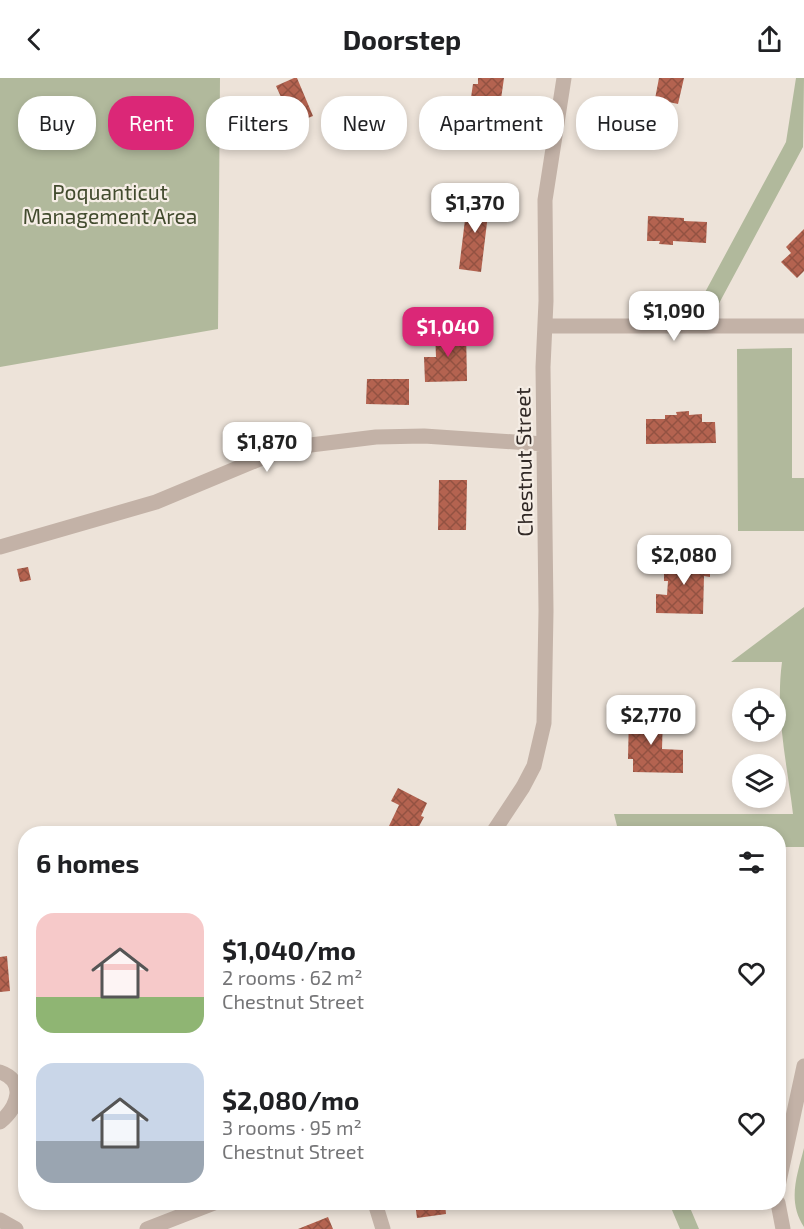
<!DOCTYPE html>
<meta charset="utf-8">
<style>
:root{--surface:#fff;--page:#f2f2f2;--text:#202124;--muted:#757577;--accent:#db2777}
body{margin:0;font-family:"Exo 2",sans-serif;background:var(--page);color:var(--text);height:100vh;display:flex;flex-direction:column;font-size:22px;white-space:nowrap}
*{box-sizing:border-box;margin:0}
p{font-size:20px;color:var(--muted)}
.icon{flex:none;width:33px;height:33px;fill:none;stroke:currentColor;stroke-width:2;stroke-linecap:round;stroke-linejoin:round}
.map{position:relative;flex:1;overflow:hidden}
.panel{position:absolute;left:18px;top:748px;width:768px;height:384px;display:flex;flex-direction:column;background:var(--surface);border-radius:24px;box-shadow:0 3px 9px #0003}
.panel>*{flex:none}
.top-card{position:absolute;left:18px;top:18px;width:768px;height:54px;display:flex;gap:12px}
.tools{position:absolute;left:732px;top:610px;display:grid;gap:12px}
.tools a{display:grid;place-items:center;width:54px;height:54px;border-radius:50%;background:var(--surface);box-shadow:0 3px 9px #0003;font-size:30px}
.price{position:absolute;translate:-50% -51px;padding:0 14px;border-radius:12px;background:#fff;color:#222;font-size:20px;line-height:39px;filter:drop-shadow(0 2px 3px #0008)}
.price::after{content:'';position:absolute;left:50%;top:36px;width:18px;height:14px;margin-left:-9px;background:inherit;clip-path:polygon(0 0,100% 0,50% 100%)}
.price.on{background:var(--accent);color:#fff}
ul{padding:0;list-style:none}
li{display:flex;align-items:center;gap:18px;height:150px;padding:0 18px}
li span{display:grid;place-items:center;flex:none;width:168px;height:120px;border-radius:18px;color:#555}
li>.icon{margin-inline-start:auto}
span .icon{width:72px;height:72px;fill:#fffc;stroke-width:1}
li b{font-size:26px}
h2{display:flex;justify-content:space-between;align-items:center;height:72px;padding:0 18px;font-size:26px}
.tag{padding:0 21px;border-radius:24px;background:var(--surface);box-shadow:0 3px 9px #0003;font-size:21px;line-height:54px}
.tag.on{background:var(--accent);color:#fff}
header{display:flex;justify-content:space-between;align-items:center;height:78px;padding:0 18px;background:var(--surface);font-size:27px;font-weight:700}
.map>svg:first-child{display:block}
</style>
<header><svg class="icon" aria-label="back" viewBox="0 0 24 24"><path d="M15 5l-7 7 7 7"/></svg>Doorstep<svg class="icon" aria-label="share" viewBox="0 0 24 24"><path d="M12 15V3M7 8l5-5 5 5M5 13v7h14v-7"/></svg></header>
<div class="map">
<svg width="804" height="1151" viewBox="0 0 804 1151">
<defs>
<pattern id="building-cross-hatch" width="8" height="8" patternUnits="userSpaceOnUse" patternTransform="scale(1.5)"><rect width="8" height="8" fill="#b46350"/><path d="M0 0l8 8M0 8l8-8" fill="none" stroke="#935242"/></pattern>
</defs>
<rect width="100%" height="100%" fill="#ede3d9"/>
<!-- green -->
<path fill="#b1b99c" d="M0,0H220L218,251L0,289Z
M796,0H804L803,69L716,231H696L786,64Z
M792,270V400H804V453H738L737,271Z
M804,529V769H779L778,756H619L614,736H793C787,685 775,636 782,584H731Z
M804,1070V1149C787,1123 797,1098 804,1070Z
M669,1125H688L699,1151H680Z"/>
<!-- building -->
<path fill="url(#building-cross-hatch)" d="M294,0H297L313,38L293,46L276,8Z
M478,0H504L501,21L495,20L493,36L469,33L473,6H478Z
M659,0H684L678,26L655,21Z
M468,117L490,120L481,194L459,191Z
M648,138L684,140V143L707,144L706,165L673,163V167L659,166L660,163H647Z
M804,151V193L797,200L781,184L791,175L786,169Z
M435,253H466L467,303L425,304L424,279H436Z
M367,301H409V327L366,326Z
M689,333V337L702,336V344H715L716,365L646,366V341H665V337H677L676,334Z
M439,402H467L466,452H438Z
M678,475H693V483H710V499L704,498L703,536L656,535V516L667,517L668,503H664V485L678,486Z
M28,489L31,502L20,504L17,491Z
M629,636L663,637L662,671L683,672V695L633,694V681H628Z
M398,710L427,725L421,738L424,739L415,756H405L389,748L399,727L391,723Z
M7,878L10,913L0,914V879Z
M415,1125H445L446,1136L417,1140Z
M328,1139L333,1151H298Z"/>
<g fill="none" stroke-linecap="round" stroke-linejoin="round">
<!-- street -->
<path stroke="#c3b2a7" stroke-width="15" d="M545,248H804
M0,469L156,424L286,370L376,359L424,358L544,366
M492,756L523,709L534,688L544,645L546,533L543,289L546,223L545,122L564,0
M0,994C27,1003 18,1029 0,1044
M778,1108L804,988
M375,1125L383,1151
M778,1125L783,1151
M0,1142L16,1151
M147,1151L214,1125"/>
</g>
<g text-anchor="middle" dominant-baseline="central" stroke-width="4.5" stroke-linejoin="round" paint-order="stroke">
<!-- park labels -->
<g font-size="21" fill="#424b2e" stroke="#f5ede5">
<text x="110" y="113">Poquanticut<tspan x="110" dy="24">Management Area</tspan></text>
</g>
<!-- street labels -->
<g font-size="21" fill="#312926" stroke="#f5ede5">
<text transform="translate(523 384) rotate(-91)">Chestnut Street</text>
</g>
</g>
</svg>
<div class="tools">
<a><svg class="icon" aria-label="locate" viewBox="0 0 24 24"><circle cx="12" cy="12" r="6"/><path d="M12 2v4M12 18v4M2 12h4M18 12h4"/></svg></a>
<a><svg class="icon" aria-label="layers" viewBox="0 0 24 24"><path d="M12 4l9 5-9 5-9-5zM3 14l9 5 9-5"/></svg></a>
</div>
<b class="price" style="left:475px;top:156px">$1,370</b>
<b class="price" style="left:674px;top:264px">$1,090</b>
<b class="price on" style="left:448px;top:280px">$1,040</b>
<b class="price" style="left:267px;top:395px">$1,870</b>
<b class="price" style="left:684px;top:508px">$2,080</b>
<b class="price" style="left:651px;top:668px">$2,770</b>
<div class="top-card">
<a class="tag">Buy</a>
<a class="tag on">Rent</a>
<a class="tag">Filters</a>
<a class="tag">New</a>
<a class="tag">Apartment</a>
<a class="tag">House</a>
</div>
<section class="panel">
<h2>6 homes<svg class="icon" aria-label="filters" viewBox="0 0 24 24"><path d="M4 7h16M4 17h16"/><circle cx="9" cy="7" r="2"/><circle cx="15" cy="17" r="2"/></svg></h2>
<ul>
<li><span style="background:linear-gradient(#f6c9c9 70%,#8fb573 0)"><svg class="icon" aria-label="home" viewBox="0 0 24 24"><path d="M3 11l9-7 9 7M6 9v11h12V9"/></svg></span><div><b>$1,040/mo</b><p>2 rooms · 62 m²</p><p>Chestnut Street</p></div><svg class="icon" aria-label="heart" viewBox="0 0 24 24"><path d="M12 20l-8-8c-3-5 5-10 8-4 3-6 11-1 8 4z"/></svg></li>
<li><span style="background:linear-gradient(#c9d6e8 65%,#9aa5b1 0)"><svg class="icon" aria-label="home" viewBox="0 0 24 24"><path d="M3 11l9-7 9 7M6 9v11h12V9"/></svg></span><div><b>$2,080/mo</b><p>3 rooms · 95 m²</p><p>Chestnut Street</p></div><svg class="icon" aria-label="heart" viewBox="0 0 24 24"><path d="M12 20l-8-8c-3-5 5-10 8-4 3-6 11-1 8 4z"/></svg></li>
</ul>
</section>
</div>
